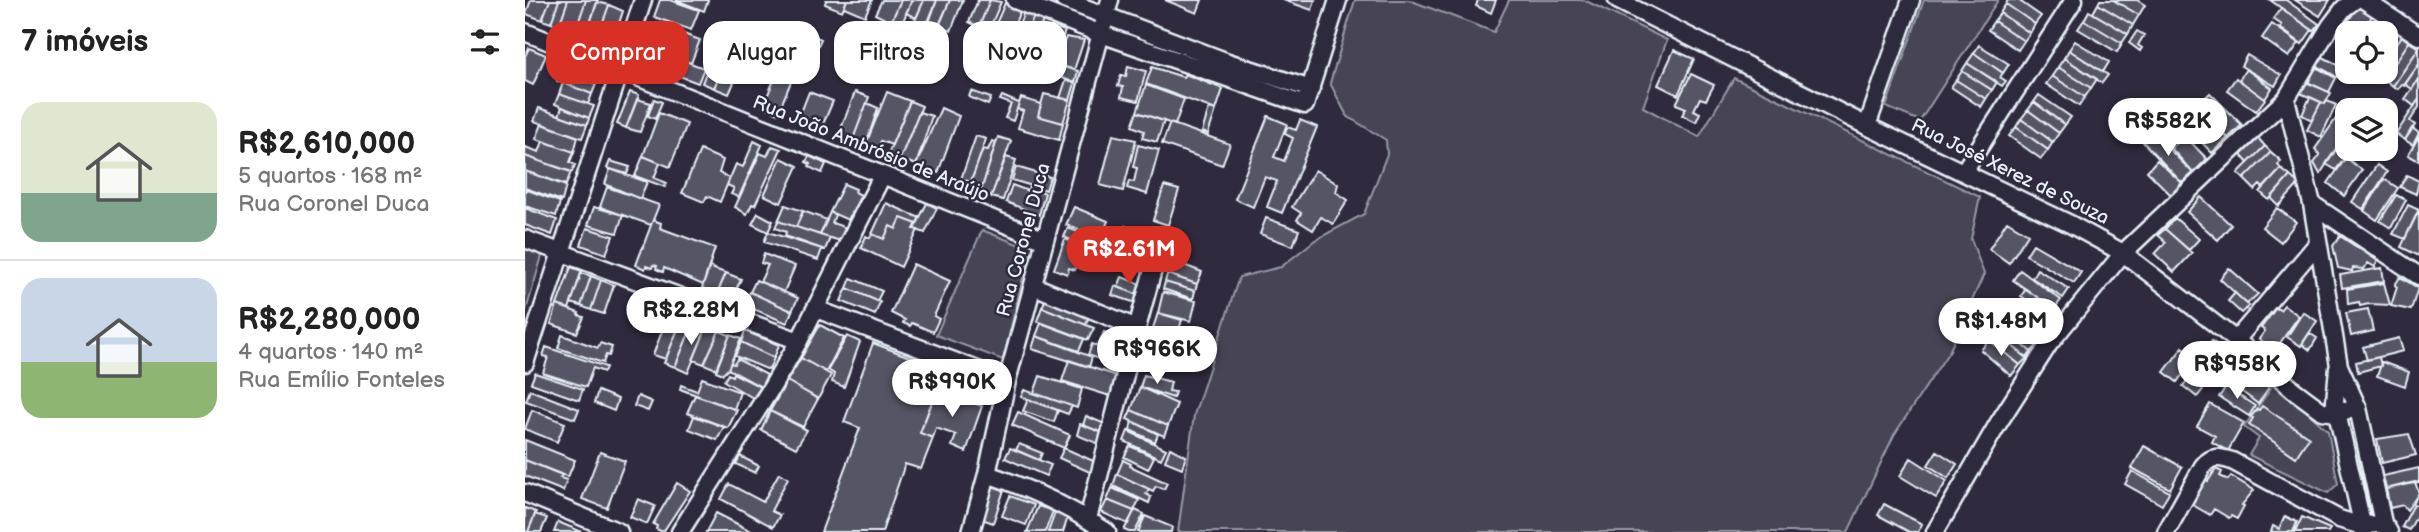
<!DOCTYPE html>
<html lang="pt">
<meta charset="utf-8">
<style>
:root{--surface:#fff;--page:#f2f2f2;--text:#222;--muted:#767676;--line:#e0e0e0;--accent:#d93025}
body{margin:0;font-family:"Balsamiq Sans",sans-serif;background:var(--page);color:var(--text);height:100vh;display:flex;flex-direction:column;font-size:26px;white-space:nowrap}
*{box-sizing:border-box;margin:0}
p{font-size:23px;color:var(--muted)}
.icon{flex:none;width:38px;height:38px;fill:none;stroke:currentColor;stroke-width:2;stroke-linecap:round;stroke-linejoin:round}
.map{position:relative;flex:1;overflow:hidden}
.drawer{display:flex;flex-direction:column;background:var(--surface);width:525px}
.drawer>*{flex:none}
.top-card{position:absolute;left:21px;top:21px;width:665px;height:63px;display:flex;gap:14px}
.buttons{position:absolute;left:1810px;top:21px;display:grid;gap:14px}
.buttons a{display:grid;place-items:center;width:63px;height:63px;border-radius:14px;background:var(--surface);box-shadow:0 2px 5px #0004;font-size:35px}
.price{position:absolute;translate:-50% -60px;padding:0 16px;border-radius:24px;background:#fff;color:#222;font-size:23px;line-height:46px;filter:drop-shadow(0 2px 4px #0008)}
.price::after{content:'';position:absolute;left:50%;top:42px;width:21px;height:16px;margin-left:-10px;background:inherit;clip-path:polygon(0 0,100% 0,50% 100%)}
.price.active{background:var(--accent);color:#fff}
ul{padding:0;list-style:none}
li{display:flex;align-items:center;gap:21px;height:175px;padding:0 21px}
li+li{border-top:2px solid var(--line)}
li span{display:grid;place-items:center;flex:none;width:196px;height:140px;border-radius:21px;color:#555}
li>.icon{margin-inline-start:auto}
span .icon{width:84px;height:84px;fill:#fffc;stroke-width:1}
li b{font-size:30px}
h2{display:flex;justify-content:space-between;align-items:center;height:84px;padding:0 21px;font-size:30px}
.pill{padding:0 24px;border-radius:21px;background:var(--surface);box-shadow:0 2px 5px #0004;font-size:24px;line-height:63px}
.pill.active{background:var(--accent);color:#fff}
main{display:flex;flex:1;min-height:0}
.map>svg:first-child{display:block}
</style>
<main>
<section class="drawer">
<h2>7 imóveis<svg class="icon" aria-label="filters" viewBox="0 0 24 24"><path d="M4 7h16M4 17h16"/><circle cx="9" cy="7" r="2"/><circle cx="15" cy="17" r="2"/></svg></h2>
<ul>
<li><span style="background:linear-gradient(#dfe7d0 65%,#7fa58c 0)"><svg class="icon" aria-label="home" viewBox="0 0 24 24"><path d="M3 11l9-7 9 7M6 9v11h12V9"/></svg></span><div><b>R$2,610,000</b><p>5 quartos · 168 m²</p><p>Rua Coronel Duca</p></div></li>
<li><span style="background:linear-gradient(#c9d6e8 60%,#8fb573 0)"><svg class="icon" aria-label="home" viewBox="0 0 24 24"><path d="M3 11l9-7 9 7M6 9v11h12V9"/></svg></span><div><b>R$2,280,000</b><p>4 quartos · 140 m²</p><p>Rua Emílio Fonteles</p></div></li>
</ul>
</section>
<div class="map">
<svg width="1894" height="532" viewBox="0 0 1894 532">
<rect width="100%" height="100%" fill="#2f2a3d"/>
<filter id="ink" filterUnits="userSpaceOnUse"><feTurbulence type="fractalNoise" baseFrequency=".0143" numOctaves="2"/><feDisplacementMap in="SourceGraphic" scale="14" xChannelSelector="R" yChannelSelector="G"/><feConvolveMatrix kernelMatrix="1 2 1 2 8 2 1 2 1" color-interpolation-filters="sRGB"/></filter>
<g filter="url(#ink)">
<!-- green -->
<path fill="#464455" stroke="#979aa6" stroke-width="2" d="M830,0H884L969,32L984,0H1059L1142,40L1118,107L1174,137L1209,78L1455,197L1446,239L1459,274L1425,350L1369,435L1323,532H653L669,415L714,277L756,267L790,240L839,214L862,154L861,140L822,116L805,83Z
M1399,0H1473L1395,121L1361,107Z
M457,230L505,249L478,360L411,335Z
M0,242L19,249L0,314Z
M1750,382L1803,431L1813,484L1803,493L1724,455L1734,438L1719,427Z"/>
<!-- building -->
<path fill="#575565" stroke="#e8f1f8" stroke-width="2" d="M6,0H25L17,20L1,14Z
M25,0H34L26,23L17,20Z
M34,0H43L34,26L26,23Z
M43,0H61L50,32L34,26Z
M61,0H73L61,35L50,32Z
M135,0H145L174,10L166,30L129,17Z
M151,0H183L179,11Z
M301,0H322L317,11L300,4Z
M322,0H347L340,16L319,7Z
M357,0H376L366,22L350,14Z
M376,0H387L376,26L366,22Z
M387,0H399L391,18L381,13Z
M399,0H412L397,37L385,32Z
M412,0H425L411,32L402,28Z
M425,0H438L426,31L414,26Z
M453,0H465L454,27L444,22Z
M465,0L476,2L464,30L454,27Z
M640,0H677L672,13Z
M758,0H790L787,10Z
M953,0H971L966,13L951,6Z
M1483,0H1493L1516,16L1510,24L1481,4Z
M1575,0H1588L1614,15L1608,25L1573,4Z
M1588,0H1612L1620,5L1614,15Z
M1745,0H1761L1794,24L1789,31Z
M1770,0H1805L1795,16Z
M72,2L84,5L72,39L61,35Z
M480,3L496,9L485,35L469,28Z
M1481,4L1510,24L1505,33L1475,13Z
M1573,4L1608,25L1603,34L1568,13Z
M84,5L98,11L87,45L72,39Z
M1833,6L1847,16L1836,33H1822V44L1815,40L1817,37L1814,35Z
M1756,8L1787,30L1777,44L1755,28L1757,25L1748,19Z
M1564,11L1603,34L1597,43L1559,20Z
M499,12L509,16L494,52L484,48Z
M1475,13L1505,33L1499,41L1469,21Z
M509,16L519,18L498,71L488,67Z
M519,18L528,22L512,63L503,59Z
M1559,20L1597,43L1592,52L1553,29Z
M1469,21L1499,41L1493,50L1463,30Z
M1747,24L1774,43L1764,57L1737,38Z
M134,25L175,40L166,63L125,48Z
M528,27L540,31L527,64L515,60Z
M1867,30L1877,36L1860,60V40Z
M1612,31L1619,35L1613,45L1617,48L1615,51L1604,43Z
M282,33L296,39L287,58L273,52Z
M1877,36L1884,42L1862,75L1856,72H1860V60Z
M541,37L559,40L549,70L530,64Z
M1550,41L1584,62L1578,72L1544,50Z
M1884,42L1894,48L1868,86L1859,79Z
M117,45L179,68L173,83L112,60Z
M1454,45L1484,64L1478,73L1449,53Z
M4,48L21,55L8,85L0,81V56Z
M1894,48V64L1879,86L1877,84L1873,89L1868,86Z
M1149,50L1169,59L1153,95L1133,85Z
M1544,50L1583,75L1577,83L1539,58Z
M189,52L202,57L189,88L177,83Z
M1449,53L1478,73L1475,77L1481,81L1477,86L1442,63Z
M260,54L275,60L253,113L238,106Z
M379,54L390,59L386,68L375,64Z
M1722,55L1756,75L1750,86L1716,66Z
M1796,56L1819,68L1812,77L1791,65Z
M202,57L217,64L204,94L189,88Z
M1539,58L1572,79L1566,88L1533,67Z
M40,61L75,75L71,84L42,72L38,83L32,81Z
M527,63L553,71L550,83L524,73Z
M1442,63L1472,82L1467,90L1437,71Z
M1894,64V79L1887,89L1880,84Z
M603,66L621,71L613,101L596,97L598,87L593,86L596,75L601,76Z
M627,67L658,77L660,74L698,89L691,110L621,84Z
M1533,67L1566,88L1560,97L1527,76Z
M1791,67L1811,78L1804,92L1783,83Z
M1721,69L1747,88L1740,99L1714,80Z
M1437,71L1467,90L1461,99L1431,80Z
M42,72L71,84L67,94L38,83Z
M1166,74L1189,85L1181,100L1175,98L1169,110L1175,113L1171,122L1157,115L1161,108L1151,104Z
M1527,76L1560,97L1554,106L1521,84Z
M1711,78L1740,99L1731,111L1702,90Z
M1894,79V99L1889,106L1880,99Z
M541,80L550,83L545,100L535,98Z
M1431,80L1461,99L1456,107L1426,87Z
M1780,81L1806,93L1800,104L1775,93Z
M38,83L67,94L63,104L34,94Z
M621,85L659,99L650,125L612,112Z
M446,91L466,98L463,105L444,97Z
M105,92L114,95L101,128L92,124Z
M284,92L308,101L296,129L273,120Z
M330,92L344,97L328,139L314,134Z
M362,92L385,101L367,145L356,141L353,149L341,144Z
M1685,93L1717,125L1703,138L1672,106Z
M34,94L69,106L64,118L30,104Z
M519,94L545,100L538,123L513,116Z
M1514,95L1546,117L1540,125L1509,102Z
M477,96L494,103L488,121L480,118L486,104L475,100Z
M1785,97L1796,102L1787,120L1777,115Z
M496,98L516,104L513,116L538,123L534,140L493,128L498,111L492,109Z
M112,99L126,103L115,132L101,128Z
M129,99L137,102L130,119L123,116Z
M1894,99V107L1885,121L1890,125L1880,140L1871,134Z
M385,101L397,106L375,159L363,154Z
M1802,101L1811,105L1796,137L1782,130L1796,102L1800,104Z
M1509,102L1540,125L1534,133L1503,110Z
M342,103L353,108L341,144L328,139Z
M1672,106L1703,138L1687,153L1656,121Z
M37,107L64,118L62,125L34,115Z
M14,108L62,125L57,138L9,121Z
M416,108L434,116L413,173L391,165Z
M684,108L691,110L683,134L677,132Z
M1503,110L1534,133L1528,142L1496,119Z
M1817,110L1822,113V133L1795,174L1789,163L1795,155L1790,149Z
M394,112L407,116L391,165L375,159Z
M612,112L639,121L632,142L617,138L619,131L607,126Z
M134,113L162,124L145,167L118,156Z
M743,116L762,124L749,157L759,161L768,138L760,134L762,127L771,130L775,120L792,127L757,213L742,207L752,181L740,177L728,207L710,199Z
M1496,119L1528,142L1523,150L1491,127Z
M645,123L705,144L697,165L637,144Z
M17,124L53,137L49,152L11,139Z
M1491,127L1523,150L1516,159L1484,136Z
M1887,128L1894,133L1888,145L1880,140Z
M1627,132L1668,173L1657,183L1618,142Z
M588,135L611,140L598,191L575,185Z
M1820,135L1822,149H1826L1811,170L1801,164Z
M451,136L461,139L446,182L436,179Z
M1660,136L1682,159L1668,173L1646,148Z
M1894,136V161L1883,155Z
M473,137L486,141L466,197L455,194Z
M1733,138L1740,146L1723,163L1716,155Z
M18,141L49,152L45,162L50,165L47,172L0,156V147L14,152Z
M229,141L237,145L214,197L206,194L209,188L202,185L211,164L218,167Z
M467,141L471,142L455,194L443,189L458,149L463,150Z
M613,145L634,150L622,194L602,188L604,181L609,182L612,168L608,167Z
M247,146L256,149L230,205L227,204L222,214L210,207L235,153L242,156Z
M1740,146L1746,152L1719,179L1713,173Z
M175,150L198,160L194,173L205,178L195,202L182,196L179,202L157,193Z
M1746,152L1756,161L1753,165L1756,169L1738,188L1735,185L1730,190L1719,179Z
M0,156L46,172L41,185L0,171Z
M118,156L135,163L129,178L142,183L140,187L110,176Z
M284,156L301,164L297,173L284,167L285,164L281,162Z
M481,157L491,160L478,200L466,197Z
M256,158L273,166L256,203L239,195Z
M1821,158L1837,170L1819,196L1803,183Z
M1632,160L1657,183L1646,195L1622,171Z
M85,161L105,167L102,174L82,168Z
M1852,165L1862,172L1838,209L1827,202Z
M491,167L525,177L521,190L487,180Z
M85,169L122,182L115,199L80,184Z
M1756,169L1765,176L1744,200L1735,192Z
M790,170L813,184L811,192L823,200L808,224L796,217L788,230L772,220L776,213L767,207Z
M0,171L41,186L37,201L0,188Z
M1882,175L1894,181L1891,194L1875,187Z
M1765,176L1774,184L1754,206L1746,198Z
M1859,179L1873,188L1852,220L1839,211Z
M319,184L331,189L330,192L336,195L323,220L305,212Z
M487,185L503,191L504,186L520,193L514,215L481,202Z
M639,186L654,190L643,225L628,220Z
M82,187L134,205L126,225L75,207Z
M0,189L35,202L31,216L0,206Z
M1871,195L1881,200L1866,228L1855,221Z
M1676,197L1706,225L1693,240L1662,212Z
M361,203L395,218L392,224L376,218L371,229L365,226L359,239L347,234Z
M402,203L412,208L400,233L389,229Z
M260,205L278,211L271,227L253,221Z
M1883,205L1894,210L1880,239L1868,234Z
M69,207L98,215L92,233L63,225Z
M549,207L583,221L576,238L541,225Z
M0,208L32,220L27,235L0,225Z
M1752,208L1771,222L1756,242L1737,227Z
M1894,209V256L1876,247Z
M278,211L302,220L295,235L271,227Z
M305,212L310,215L307,223L322,228L316,241L295,235Z
M233,213L248,221L243,232L227,224Z
M376,218L392,224L389,229L393,230L376,267L336,248L341,236L345,238L347,234L359,239L365,226L371,229Z
M741,218L774,230L768,246L735,234Z
M1650,218L1674,239L1664,250L1640,229Z
M128,220L136,223L135,228L190,248L178,285L139,268L138,272L131,269L132,266L128,265L127,268L121,266L120,269L111,265Z
M253,221L305,238L300,250L260,236L261,232L250,228Z
M1482,221L1503,234L1484,263L1464,249Z
M600,226L630,237L624,256L593,245Z
M62,228L88,236L81,254L56,245Z
M543,228L576,241L572,251L539,237Z
M1640,229L1667,253L1649,272L1630,254L1641,242L1633,235Z
M243,232L297,249L293,260L239,242Z
M1815,236L1853,261L1850,267L1843,263L1839,269L1828,268L1827,271L1813,268L1808,246Z
M540,239L578,253L572,269L553,262L550,270L544,268L542,274L529,269Z
M1508,244L1556,272L1549,283L1501,255Z
M593,245L624,256L619,267L589,256Z
M239,254L270,266L259,292L235,282L243,265L236,263Z
M646,260L677,272L672,284L642,274Z
M388,264L425,281L409,316L414,319L408,332L387,323L385,326L378,323L380,320L366,313Z
M185,266L189,269L201,273L192,294L177,288Z
M46,267L57,271L44,309L32,305Z
M1704,268L1733,294L1722,304L1695,279Z
M1857,268L1859,281L1817,288L1815,275Z
M1512,269L1544,289L1538,298L1507,278Z
M1495,270L1536,300L1529,309L1488,280Z
M56,273L66,276L56,306L46,303Z
M201,273L216,279L206,300L192,294Z
M642,274L672,284L670,291L640,282Z
M66,276L76,280L66,310L56,306Z
M597,277L615,284L611,294L593,287Z
M1875,277L1893,288L1886,310L1866,306L1872,287L1870,285Z
M326,278L357,291L352,301L322,288Z
M76,280L89,285L79,314L66,310Z
M231,280L273,298L267,311L225,292Z
M640,282L670,291L668,299L638,289Z
M1859,283L1865,305L1844,304L1835,306L1834,302L1823,304L1822,289Z
M590,286L614,295L611,303L587,295Z
M322,288L355,302L350,315L316,301Z
M1501,289L1529,309L1524,315L1496,296Z
M225,292L267,311L262,323L219,305Z
M638,292L671,301L666,321L633,313Z
M1710,293L1724,306L1716,313L1703,301Z
M523,294L565,312L561,325L517,307Z
M1504,302L1526,318L1517,329L1497,312Z
M32,305L54,313L53,315L59,317L52,333L26,324Z
M1759,305L1774,316L1750,350L1734,339L1740,331L1736,328L1751,308L1755,310Z
M517,307L569,328L563,340L512,321Z
M1843,309L1848,331L1826,336L1821,313Z
M1468,310L1475,317L1479,313L1514,344L1506,352L1464,315Z
M1778,312L1792,321L1776,346L1762,337Z
M633,313L657,320L652,336L628,328Z
M158,317L169,321L150,367L139,363Z
M1495,317L1498,319L1500,317L1516,330L1510,337L1491,321Z
M142,318L155,323L141,359L128,355Z
M169,321L182,326L163,373L150,367Z
M516,323L559,339L554,351L511,336Z
M295,325L319,338L301,372L276,358Z
M182,326L194,331L179,364L168,360Z
M1480,329L1506,352L1502,358L1474,335Z
M1464,330L1473,337L1474,335L1502,358L1495,365L1460,336Z
M194,331L205,335L191,369L179,364Z
M220,331L254,345L249,358L216,342Z
M627,331L657,340L653,353L623,344Z
M579,332L602,341L596,355L573,346Z
M1784,333L1792,338L1785,350L1777,344Z
M37,335L73,348L75,343L87,347L84,356L81,355L78,363L33,348Z
M205,335L216,339L203,369L198,374L191,371Z
M322,336L335,342L319,387L307,382L309,374L303,370Z
M511,336L567,357L564,367L507,349Z
M1874,338L1878,351L1842,360L1838,347Z
M1464,340L1495,365L1486,376L1456,350Z
M1687,341L1705,355L1672,397L1658,386L1666,375L1669,378L1685,357L1678,352Z
M216,342L249,358L244,370L210,356Z
M348,343L419,370L395,433L408,438L396,469L380,464L357,532H296L335,428L319,422Z
M567,344L596,355L592,366L563,355Z
M21,347L81,367L79,372L68,368L61,387L18,373L23,357L18,356Z
M1658,347L1671,357L1652,382L1639,372Z
M1854,357L1856,366L1833,372L1831,362Z
M276,358L306,375L293,399L262,381Z
M212,359L242,375L236,387L203,369L206,363L209,364Z
M544,360L592,376L585,396L537,381Z
M1857,362L1884,372L1880,386L1852,376Z
M1713,365L1744,387L1733,404L1703,381Z
M10,373L58,389L54,400L6,383Z
M208,373L236,387L228,398L199,381L203,374L207,376Z
M619,375L646,382L644,391L650,392L648,398L615,387Z
M515,376L557,389L552,408L509,393Z
M177,378L215,392L209,409L155,389L156,385L172,391Z
M262,381L293,399L278,427L245,411Z
M615,387L652,404L643,426L606,410Z
M1701,387L1730,406L1724,416L1694,397Z
M5,390L54,409L50,419L1,401Z
M412,390L457,406L441,452L427,446L431,435L411,428L408,438L395,433Z
M499,390L547,406L543,414L496,397Z
M73,391L93,399L89,411L69,403Z
M170,395L212,410L203,428L162,413Z
M113,396L127,402L123,411L109,406Z
M503,399L533,410L529,422L498,411Z
M1685,404L1719,423L1703,451L1687,442L1690,436L1672,426Z
M1737,406L1784,437L1771,457L1724,425L1728,418L1726,417L1732,409L1734,410Z
M7,410L40,423L32,442L0,429Z
M606,410L643,426L639,436L602,419Z
M245,411L282,430L271,448L236,430Z
M493,412L545,435L539,448L487,425Z
M169,416L199,427L192,440L164,429Z
M561,416L580,424L578,433L558,425Z
M607,421L633,434L630,442L605,430Z
M555,424L578,433L574,444L552,435Z
M603,431L641,449L636,459L599,441Z
M1884,434L1891,455L1857,463L1852,439Z
M0,440L50,460L43,477L0,460Z
M494,444L517,453L514,460L491,450Z
M605,446L629,457L623,469L599,457Z
M1619,446L1657,467L1645,489L1607,468Z
M485,448L526,465L521,476L480,458Z
M539,448L573,463L569,474L534,458Z
M645,448L661,456L657,468L640,461Z
M1412,451L1432,464L1423,478L1403,465Z
M75,452L100,461L82,508L57,499Z
M215,456L234,466L230,473L211,464Z
M1386,458L1422,481L1411,498L1375,476Z
M0,460L37,475L35,478L42,480L38,491L0,476Z
M598,460L606,464L605,466L642,483L639,489L631,486L628,491L592,474Z
M1894,468V482L1861,489L1858,476Z
M1691,469L1697,472L1695,476L1703,480L1706,476L1729,490L1717,505L1719,506L1712,519L1706,516L1704,518L1689,509L1685,515L1666,504L1680,479L1683,481Z
M1607,471L1644,492L1637,505L1600,484Z
M254,473L263,478L246,511L255,515L248,527L196,499L204,484L238,502Z
M592,474L624,489L621,494L626,497L624,503L588,486Z
M1890,482L1894,493L1882,510L1878,505L1865,508L1861,489Z
M152,483L165,491L138,532L131,529L132,526L128,524Z
M468,486L479,490L468,523L457,519Z
M587,488L614,500L609,511L582,500Z
M485,496L509,505L501,525L477,516Z
M113,499L130,506L122,524L105,517Z
M582,500L609,511L603,524L576,512Z
M1359,504L1397,524L1393,532H1384L1353,515Z
M1889,504L1894,506V512L1884,530L1877,527Z
M513,506L528,511L520,532H502Z
M0,508L11,512L3,532H0Z
M610,510L619,514L610,532H604L599,530Z
M191,513L228,532H181Z
M530,513L543,517L538,532H523Z
M10,514L22,518L16,532H3Z
M620,516L647,527L646,532H613Z
M1760,516L1772,522L1768,532H1746L1748,526L1754,529Z
M1777,517L1805,529L1803,532H1770Z
M33,522L55,531L54,532H29Z"/>
<g fill="none" stroke-linecap="round" stroke-linejoin="round">
<!-- street casing -->
<g stroke="#e8f1f8" stroke-width="21">
<path id="street" d="M490,0L576,34L780,105L813,0
M539,0L703,62L786,89
M1092,0L1342,126L1545,224L1598,253L1711,340L1770,391L1797,411L1812,413L1833,408
M1839,0L1894,36
M0,32L520,240
M1761,99L1787,204L1814,366L1833,408L1858,523L1864,532
M1342,126L1386,0
M1439,171L1549,0
M1787,204L1894,276
M0,239L274,341
M509,286L612,328L563,519
M291,309L482,381
M612,328L634,248
M1711,340L1793,243
M0,363L118,0
M1813,368L1810,401L1812,413L1839,532
M462,474C504,488 545,507 582,532
M0,493L94,532
M155,532L247,387L274,341L357,176
M446,532L462,474L482,381L585,0
M1410,532L1474,422L1524,344L1598,253L1761,99L1806,25L1819,8L1830,0
M1641,532L1678,466C1687,455 1694,457 1707,461L1814,519L1837,526L1858,523"/>
</g>
<!-- street -->
<use href="#street" stroke="#2f2a3d" stroke-width="16"/>
</g>
</g>
<g text-anchor="middle" dominant-baseline="central" stroke-width="5" stroke-linejoin="round" paint-order="stroke">
<!-- street labels -->
<g font-size="19" fill="#e8f1f8" stroke="#2f2a3d">
<text transform="translate(346 149) rotate(22)">Rua João Ambrósio de Araújo</text>
<text transform="translate(1485 172) rotate(26)">Rua José Xerez de Souza</text>
<text transform="translate(499 240) rotate(-75)">Rua Coronel Duca</text>
</g>
</g>
</svg>
<div class="buttons">
<a><svg class="icon" aria-label="locate" viewBox="0 0 24 24"><circle cx="12" cy="12" r="6"/><path d="M12 2v4M12 18v4M2 12h4M18 12h4"/></svg></a>
<a><svg class="icon" aria-label="layers" viewBox="0 0 24 24"><path d="M12 4l9 5-9 5-9-5zM3 14l9 5 9-5"/></svg></a>
</div>
<b class="price" style="left:1643px;top:158px">R$582K</b>
<b class="price active" style="left:604px;top:286px">R$2.61M</b>
<b class="price" style="left:166px;top:347px">R$2.28M</b>
<b class="price" style="left:1476px;top:358px">R$1.48M</b>
<b class="price" style="left:632px;top:386px">R$966K</b>
<b class="price" style="left:1712px;top:401px">R$958K</b>
<b class="price" style="left:427px;top:419px">R$990K</b>
<div class="top-card">
<a class="pill active">Comprar</a>
<a class="pill">Alugar</a>
<a class="pill">Filtros</a>
<a class="pill">Novo</a>
</div>
</div>
</main>
